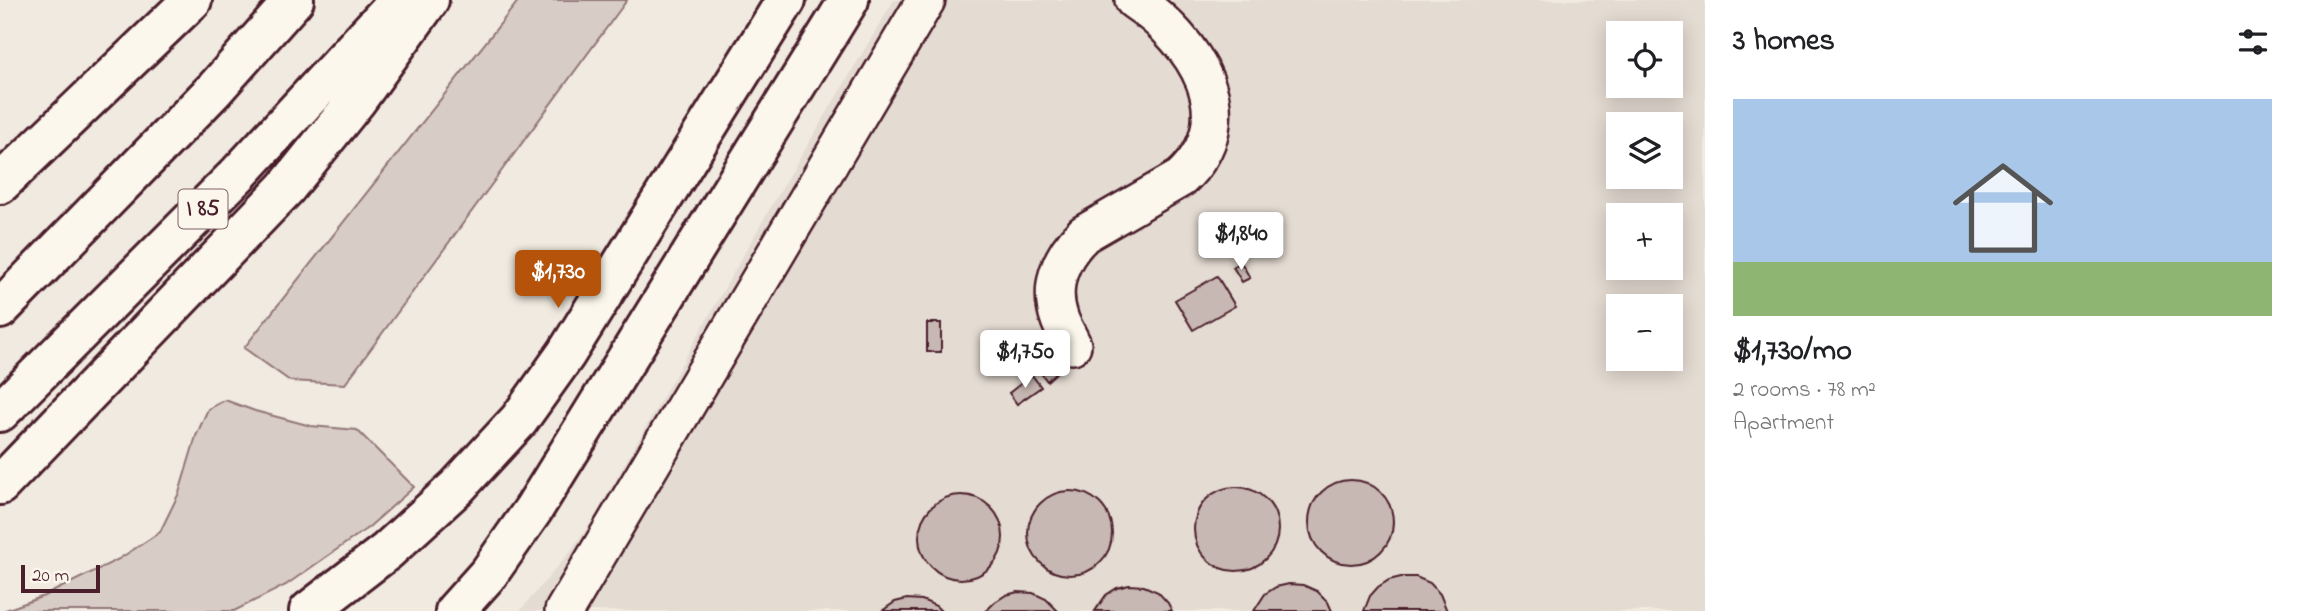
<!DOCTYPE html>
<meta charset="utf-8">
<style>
:root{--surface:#fff;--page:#f6f6f6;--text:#202124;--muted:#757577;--line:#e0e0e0;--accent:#b45309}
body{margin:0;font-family:"Indie Flower",sans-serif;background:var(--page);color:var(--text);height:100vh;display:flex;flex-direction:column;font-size:26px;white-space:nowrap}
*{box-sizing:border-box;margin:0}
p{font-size:23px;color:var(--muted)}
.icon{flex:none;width:38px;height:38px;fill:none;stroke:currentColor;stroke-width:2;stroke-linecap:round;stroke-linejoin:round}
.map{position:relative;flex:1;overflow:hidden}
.panel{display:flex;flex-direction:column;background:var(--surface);width:595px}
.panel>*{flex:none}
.tools{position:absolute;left:1606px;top:21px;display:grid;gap:14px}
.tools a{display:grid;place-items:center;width:77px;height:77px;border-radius:0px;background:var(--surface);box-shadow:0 4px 18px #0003;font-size:35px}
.scale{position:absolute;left:21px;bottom:18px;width:79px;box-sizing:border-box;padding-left:7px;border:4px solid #4a1f2b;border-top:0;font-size:19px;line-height:24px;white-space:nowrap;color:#4a1f2b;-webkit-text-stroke:5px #fbf7ec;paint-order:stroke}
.price{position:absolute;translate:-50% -60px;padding:0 16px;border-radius:7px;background:#fff;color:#222;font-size:23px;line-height:46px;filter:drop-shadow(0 2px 4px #0008)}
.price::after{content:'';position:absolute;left:50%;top:42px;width:21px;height:16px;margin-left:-10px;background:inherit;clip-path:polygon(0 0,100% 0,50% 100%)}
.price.active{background:var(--accent);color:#fff}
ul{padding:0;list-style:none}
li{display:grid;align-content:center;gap:14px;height:371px;padding:0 28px}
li+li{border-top:2px solid var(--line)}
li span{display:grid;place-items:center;height:217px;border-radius:0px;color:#555}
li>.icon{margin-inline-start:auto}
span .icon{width:126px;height:126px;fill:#fffc;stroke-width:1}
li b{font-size:30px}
h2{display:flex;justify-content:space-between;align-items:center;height:84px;padding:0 28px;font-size:30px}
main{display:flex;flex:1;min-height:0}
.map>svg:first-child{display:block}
</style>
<main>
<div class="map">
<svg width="1705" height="611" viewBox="0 0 1705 611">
<rect width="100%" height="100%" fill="#f0eae0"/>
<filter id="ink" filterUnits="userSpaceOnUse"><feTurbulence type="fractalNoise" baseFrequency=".0143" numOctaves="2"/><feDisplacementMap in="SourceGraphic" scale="14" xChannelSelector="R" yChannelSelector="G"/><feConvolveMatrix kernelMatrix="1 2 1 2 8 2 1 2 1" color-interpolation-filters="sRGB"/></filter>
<g filter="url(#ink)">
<!-- built -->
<path fill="#e4dbd2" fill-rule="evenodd" d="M894,0H1705V611H520L571,551L594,518L768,212ZM1619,33H1671V86H1619ZM1619,124H1671V177H1619ZM1619,215H1671V268H1619ZM1619,306H1671V359H1619Z"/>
<!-- green -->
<path fill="#d8ccc6" stroke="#917678" stroke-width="2" d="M519,0H627L345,384L290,381L244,348Z
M225,400L255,411L311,426L357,430L414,487L369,527L286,585L234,611H3L44,596L119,559L160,532L179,493L196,436L208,409Z"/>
<!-- building -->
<path fill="#c8b8b3" stroke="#4a1f2b" stroke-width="2" d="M1241,262L1250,278L1242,282L1233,267Z
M1217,276L1235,306L1193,330L1175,300Z
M927,323H941V352H927Z
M1046,361L1056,373L1047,381L1037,368Z
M1032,375L1041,387L1017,404L1009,393Z
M1309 522a42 42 0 1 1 84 0a42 42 0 1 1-84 0Z
M1194 529a42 42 0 1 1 84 0a42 42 0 1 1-84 0Z
M1028 533a42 42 0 1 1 84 0a42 42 0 1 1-84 0Z
M919 537a42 42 0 1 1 84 0a42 42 0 1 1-84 0Z
M1401,577H1416L1430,583L1440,594L1447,611H1364L1370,596L1378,587L1389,580Z
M1289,584L1303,585L1317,591L1328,602L1332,611H1254L1265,594L1276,587Z
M1129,585L1144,586L1158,592L1168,603L1172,611H1095L1106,595L1117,588Z
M1018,592L1033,593L1046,599L1058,611H986L995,602L1006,595Z
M907,599L922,600L936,606L941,611H882L895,602Z"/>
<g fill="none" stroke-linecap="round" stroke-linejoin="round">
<!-- minor casing -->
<g stroke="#4a1f2b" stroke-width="42">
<path id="minor" d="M1072,345C1068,336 1063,328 1060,320C1048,287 1060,257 1084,234L1181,178C1247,117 1194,40 1134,0
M564,611L926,0"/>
</g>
<!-- major casing -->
<g stroke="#4a1f2b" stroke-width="44">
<path id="major" d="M309,611L387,551L457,487L519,420L566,354L786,0
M455,611L489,573L533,510L849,0"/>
</g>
<!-- highway casing -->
<g stroke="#4a1f2b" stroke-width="44">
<path id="highway" d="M0,184L192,0
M0,309L214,90L294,0
M0,412L239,173L399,0
M0,485L286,188L356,101L429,0"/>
</g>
<!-- minor -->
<use href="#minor" stroke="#fbf7ec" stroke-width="37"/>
<!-- major -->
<use href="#major" stroke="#fbf7ec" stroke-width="38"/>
<!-- highway -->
<use href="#highway" stroke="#fbf7ec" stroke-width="38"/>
</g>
</g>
<g text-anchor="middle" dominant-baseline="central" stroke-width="5" stroke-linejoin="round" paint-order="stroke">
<!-- shield labels -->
<rect fill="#fbf7ec" stroke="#7f6065" stroke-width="2" x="178.5" y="189.5" width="49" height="39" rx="5"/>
<g font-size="23" font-weight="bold" fill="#4a1f2b">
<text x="203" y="209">I 85</text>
</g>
</g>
</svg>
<div class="tools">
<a><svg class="icon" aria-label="locate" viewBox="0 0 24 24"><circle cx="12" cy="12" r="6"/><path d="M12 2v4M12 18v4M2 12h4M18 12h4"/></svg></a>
<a><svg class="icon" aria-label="layers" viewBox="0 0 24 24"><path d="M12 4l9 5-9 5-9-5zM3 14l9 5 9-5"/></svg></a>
<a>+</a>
<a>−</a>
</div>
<div class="scale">20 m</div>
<b class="price" style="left:1241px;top:272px">$1,840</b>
<b class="price active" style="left:558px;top:310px">$1,730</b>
<b class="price" style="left:1025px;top:390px">$1,750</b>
</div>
<section class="panel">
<h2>3 homes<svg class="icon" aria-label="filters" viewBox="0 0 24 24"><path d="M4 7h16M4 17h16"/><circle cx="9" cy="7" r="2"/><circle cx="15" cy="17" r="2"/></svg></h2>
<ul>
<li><span style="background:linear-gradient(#a9c7e8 75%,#8fb573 0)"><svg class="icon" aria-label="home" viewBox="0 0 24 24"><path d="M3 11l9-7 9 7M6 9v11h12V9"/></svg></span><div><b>$1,730/mo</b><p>2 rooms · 78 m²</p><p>Apartment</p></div></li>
</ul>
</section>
</main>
